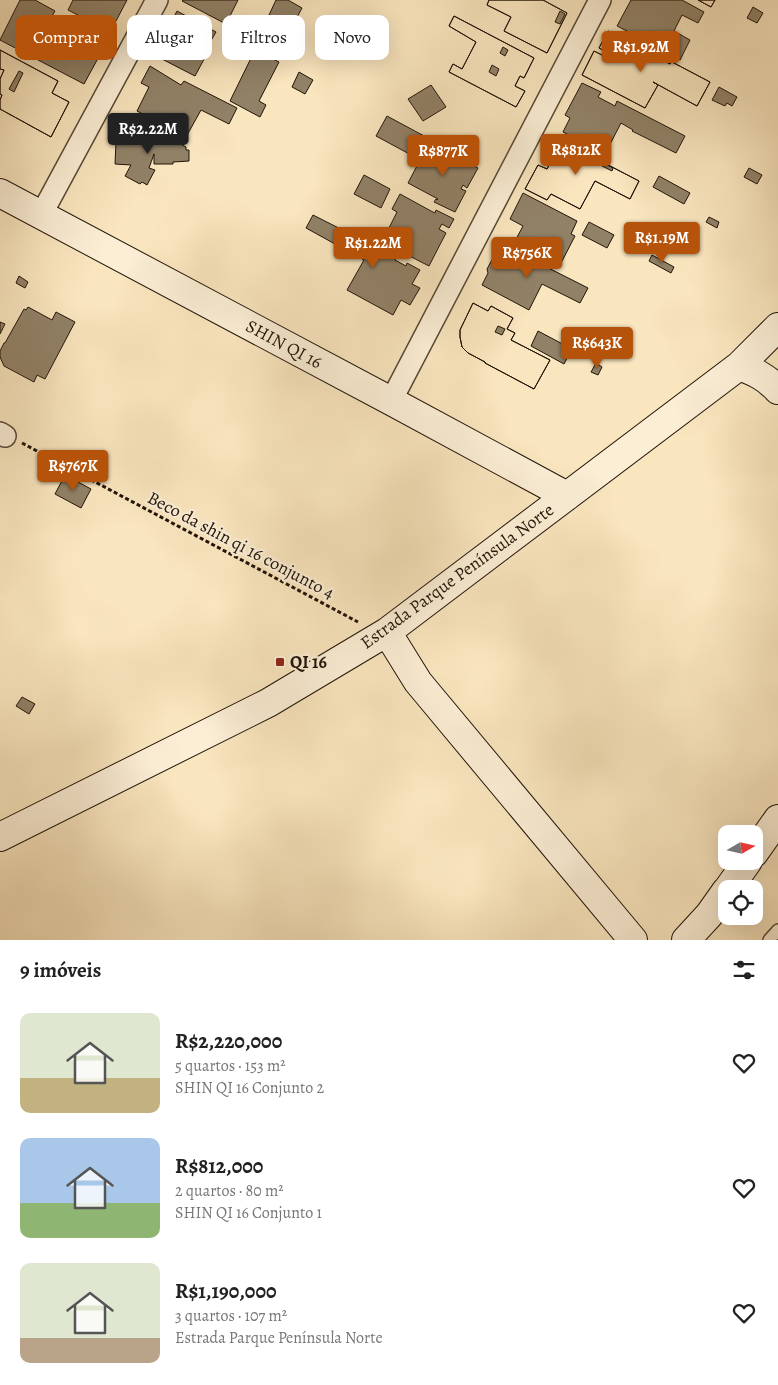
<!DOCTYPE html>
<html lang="pt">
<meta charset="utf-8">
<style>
:root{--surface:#fff;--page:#f6f6f6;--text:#222;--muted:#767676;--accent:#b45309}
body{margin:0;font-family:Alegreya,serif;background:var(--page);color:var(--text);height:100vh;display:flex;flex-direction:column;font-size:19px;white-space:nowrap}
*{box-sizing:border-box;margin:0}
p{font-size:16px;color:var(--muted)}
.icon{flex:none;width:28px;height:28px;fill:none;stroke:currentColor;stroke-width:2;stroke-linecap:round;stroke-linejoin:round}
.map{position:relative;height:940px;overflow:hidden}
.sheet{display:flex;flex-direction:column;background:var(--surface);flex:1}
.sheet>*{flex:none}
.top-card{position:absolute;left:15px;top:15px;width:500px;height:45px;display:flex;gap:10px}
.needle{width:32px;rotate:81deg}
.fabs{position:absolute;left:718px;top:825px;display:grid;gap:10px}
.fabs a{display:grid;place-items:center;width:45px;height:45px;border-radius:10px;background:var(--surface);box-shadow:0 5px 20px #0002;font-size:25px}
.price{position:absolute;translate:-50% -42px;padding:0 11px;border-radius:5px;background:var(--accent);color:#fff;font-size:16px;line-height:32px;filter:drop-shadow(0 1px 2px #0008)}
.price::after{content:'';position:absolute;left:50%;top:30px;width:15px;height:11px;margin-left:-8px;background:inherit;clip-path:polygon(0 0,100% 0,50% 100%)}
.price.active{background:#222;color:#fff}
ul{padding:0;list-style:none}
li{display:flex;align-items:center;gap:15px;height:125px;padding:0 20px}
li span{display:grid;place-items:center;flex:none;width:140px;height:100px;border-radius:10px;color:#555}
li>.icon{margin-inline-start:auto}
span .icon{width:60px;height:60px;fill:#fffc;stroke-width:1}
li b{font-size:21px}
h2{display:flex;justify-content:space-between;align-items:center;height:60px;padding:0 20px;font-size:21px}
.pill{padding:0 18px;border-radius:10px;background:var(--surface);box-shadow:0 5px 20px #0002;font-size:18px;line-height:45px}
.pill.active{background:var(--accent);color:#fff}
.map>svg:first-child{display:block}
</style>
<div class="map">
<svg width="778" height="940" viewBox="0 0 778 940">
<rect width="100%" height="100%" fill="#f9e5be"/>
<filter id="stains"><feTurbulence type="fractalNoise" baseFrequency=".004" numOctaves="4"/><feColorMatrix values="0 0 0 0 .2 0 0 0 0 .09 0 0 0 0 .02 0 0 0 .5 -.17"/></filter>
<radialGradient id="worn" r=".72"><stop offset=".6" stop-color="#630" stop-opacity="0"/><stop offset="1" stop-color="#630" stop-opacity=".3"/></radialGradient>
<!-- building -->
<path fill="#918167" stroke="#201409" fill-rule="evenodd" d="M20,0H35L55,11L52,16L80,31L83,25L109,38L84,84L0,40Z
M73,0H127L116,21L112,19L107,30L68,10Z
M183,0H238L226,24L182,1Z
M276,0H288L302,8L294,23L285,18L283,22L269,15Z
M489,0H543L567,13L547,53L504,31L511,17L487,5ZM560,11L565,14L560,24L555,22Z
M489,0H543L567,13L547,53L504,31L511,17L487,5Z
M631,0H682L704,12L698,23L682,15L674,31L690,40L680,60L662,50V49L617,26Z
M698,0H715L711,7Z
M698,0H715L711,7Z
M753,7L763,13L757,23L747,18Z
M177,11L216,32L209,44L204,41L202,45L209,50L195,76L158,57L165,44L161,42Z
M454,16L534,58L524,78L520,76L515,86L525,91L516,107L449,72L453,64L462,69L476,42L449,26ZM503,47L508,50L505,56L500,53ZM492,65L499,69L496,76L489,72Z
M454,16L534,58L524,78L520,76L515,86L525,91L516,107L449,72L453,64L462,69L476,42L449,26Z
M608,31L670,64L672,62L710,82L697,106L653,82L658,85L645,108L582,75L594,51L608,58L610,54L599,48Z
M608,31L670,64L672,62L710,82L697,106L653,82L658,85L645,108L582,75L594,51L608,58L610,54L599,48Z
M227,32L251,45L244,58L227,49L224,38Z
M0,50L58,81L52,93L69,102L51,137L0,109V100L2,95L0,94V79L4,70L0,69ZM19,71L23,73L14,92L9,89Z
M0,50L58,81L52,93L69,102L51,137L0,109V100L2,95L0,94V79L4,70L0,69Z
M255,50L279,62L259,101L266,105L260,117L230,101Z
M150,66L181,85L184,81L237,108L229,124L201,110L186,137L137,111L149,87L141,83Z
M299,72L313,80L305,94L292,87Z
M582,83L601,92L598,97L615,106L617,101L685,136L676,153L632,131L633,130L621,123L605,154L563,132L570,118L565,115Z
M431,85L446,107L423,121L408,99Z
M719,87L737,97L732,106L727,103L725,106L712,100Z
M387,116L426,137L415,157L376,136Z
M160,133L186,147V150H189V161L173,162V164H154V154L149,168L155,170L147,185L142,182L140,184L125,176L131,165L115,164L116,142H131V134H154V141H160Z
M553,136L575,147L574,151L586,156L587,154L639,181L630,199L595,181L580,209L551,194L547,200L525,189L538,165L547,169L553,158L544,153ZM604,163L613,168L612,171L602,166Z
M553,136L575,147L574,151L586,156L587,154L639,181L630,199L595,181L580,209L551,194L547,200L525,189L538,165L547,169L553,158L544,153Z
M428,145L432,147L433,145L478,168L467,188L463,185L461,189L466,191L455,212L434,202L436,199L437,200L438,199L408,183Z
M749,168L762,175L757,184L744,177Z
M364,175L390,189L381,208L354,194Z
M659,176L690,193L684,204L653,187Z
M523,193L577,221L571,234L575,236L559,267L514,243L523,226L510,219Z
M400,194L431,211L435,213L436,210L454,219L449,228L442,224L439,229L446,233L429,266L382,242L397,212L392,209Z
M313,215L396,257L395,260L406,266L407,263L420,270L412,284L420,288L410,305L401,300L393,315L347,290L364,260L306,228Z
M709,217L719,222L717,228L706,222Z
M589,222L614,235L607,248L582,235Z
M503,245L588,288L580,303L542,284L529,310L482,285L488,273L487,269L494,256L498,258Z
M652,255L674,267L671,273L649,261Z
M19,276L28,282L25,288L16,283Z
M473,303L488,311L491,306L513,318L507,329L515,333L511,340L550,360L534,389L485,363V362L468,353L462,347L460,337V330ZM498,326L505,329L502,335L495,332Z
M473,303L488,311L491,306L513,318L507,329L515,333L511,340L550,360L534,389L485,363V362L468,353L462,347L460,337V330Z
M28,307L52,320L56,312L75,322L45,379L37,375L34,382L4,366L0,357V351L4,343H5L24,309L26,310Z
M0,322L5,324L0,334Z
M538,331L572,349L564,364L531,346Z
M596,363L602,367L598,375L591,372Z
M65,475L91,489L81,508L55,494Z
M22,697L35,704L29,714L16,706Z"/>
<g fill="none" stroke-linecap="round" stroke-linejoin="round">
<!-- lane casing -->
<g stroke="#564836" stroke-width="14">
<path id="lane" d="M769,940L778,930"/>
</g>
<!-- street casing -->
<g stroke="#564836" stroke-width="24">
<path id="street" d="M41,215L157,0
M391,401L600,0
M0,433L5,436"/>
</g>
<!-- secondary casing -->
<g stroke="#201409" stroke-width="30">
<path id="secondary" d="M0,193L391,401L567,496
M739,366C755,372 766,377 778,390
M387,632L418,682L633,940
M0,837L268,703L387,632L739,366L778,327
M754,853L778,819
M728,889L748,861
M686,940L709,915L726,891"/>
</g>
<!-- path -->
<path stroke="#201409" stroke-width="3" stroke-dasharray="4 2.5" stroke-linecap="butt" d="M22,443L358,622"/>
<!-- lane -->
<use href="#lane" stroke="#fbeed5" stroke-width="11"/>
<!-- street -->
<use href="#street" stroke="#fbeed5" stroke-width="21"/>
<!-- secondary -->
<use href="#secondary" stroke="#fbeed5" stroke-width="28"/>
</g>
<!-- markers -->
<rect fill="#8f2418" stroke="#fbeed5" stroke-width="2" x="275" y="657" width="10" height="10" rx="2.5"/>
<g text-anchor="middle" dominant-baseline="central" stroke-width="4.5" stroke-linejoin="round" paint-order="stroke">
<!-- street labels -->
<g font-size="18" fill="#201409" stroke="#fbeed5">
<text transform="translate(284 344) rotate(28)">SHIN QI 16</text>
<text transform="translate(241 545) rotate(28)">Beco da shin qi 16 conjunto 4</text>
<text transform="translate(457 576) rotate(-36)">Estrada Parque Península Norte</text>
</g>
<!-- poi labels -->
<g font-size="18" font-weight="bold" fill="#201409" stroke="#fbeed5" text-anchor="start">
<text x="290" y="662">QI 16</text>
</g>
</g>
<rect width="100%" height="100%" filter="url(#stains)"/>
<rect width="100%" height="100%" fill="url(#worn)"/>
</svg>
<div class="fabs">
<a><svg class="needle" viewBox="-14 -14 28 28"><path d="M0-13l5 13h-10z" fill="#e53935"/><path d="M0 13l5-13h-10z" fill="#767676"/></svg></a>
<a><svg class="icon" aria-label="locate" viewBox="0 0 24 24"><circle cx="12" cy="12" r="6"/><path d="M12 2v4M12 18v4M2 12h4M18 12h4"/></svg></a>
</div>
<b class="price" style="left:641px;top:73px">R$1.92M</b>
<b class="price active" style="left:148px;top:155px">R$2.22M</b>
<b class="price" style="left:576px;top:176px">R$812K</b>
<b class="price" style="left:443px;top:177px">R$877K</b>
<b class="price" style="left:662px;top:264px">R$1.19M</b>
<b class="price" style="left:373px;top:269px">R$1.22M</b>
<b class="price" style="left:527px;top:279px">R$756K</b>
<b class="price" style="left:597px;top:369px">R$643K</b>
<b class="price" style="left:73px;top:492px">R$767K</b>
<div class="top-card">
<a class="pill active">Comprar</a>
<a class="pill">Alugar</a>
<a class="pill">Filtros</a>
<a class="pill">Novo</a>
</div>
</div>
<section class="sheet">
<h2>9 imóveis<svg class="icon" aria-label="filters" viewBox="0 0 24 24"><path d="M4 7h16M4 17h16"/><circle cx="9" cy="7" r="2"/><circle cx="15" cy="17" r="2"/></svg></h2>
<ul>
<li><span style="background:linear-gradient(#dfe7d0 65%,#c2b280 0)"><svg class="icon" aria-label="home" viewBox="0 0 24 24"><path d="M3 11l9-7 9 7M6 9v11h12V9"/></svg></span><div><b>R$2,220,000</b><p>5 quartos · 153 m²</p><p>SHIN QI 16 Conjunto 2</p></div><svg class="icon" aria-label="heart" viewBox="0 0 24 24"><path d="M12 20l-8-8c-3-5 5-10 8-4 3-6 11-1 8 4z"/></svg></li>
<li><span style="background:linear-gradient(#a9c7e8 65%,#8fb573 0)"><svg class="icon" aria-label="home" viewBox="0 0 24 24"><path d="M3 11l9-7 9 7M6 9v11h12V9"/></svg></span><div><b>R$812,000</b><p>2 quartos · 80 m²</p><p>SHIN QI 16 Conjunto 1</p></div><svg class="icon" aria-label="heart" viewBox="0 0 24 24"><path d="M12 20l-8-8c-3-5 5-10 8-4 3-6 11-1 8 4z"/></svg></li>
<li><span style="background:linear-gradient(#dfe7d0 75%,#b9a48a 0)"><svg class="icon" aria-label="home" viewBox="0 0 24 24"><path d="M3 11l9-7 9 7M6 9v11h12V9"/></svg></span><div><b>R$1,190,000</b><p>3 quartos · 107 m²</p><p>Estrada Parque Península Norte</p></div><svg class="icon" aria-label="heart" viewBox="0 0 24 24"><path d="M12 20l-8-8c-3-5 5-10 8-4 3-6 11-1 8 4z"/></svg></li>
</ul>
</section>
